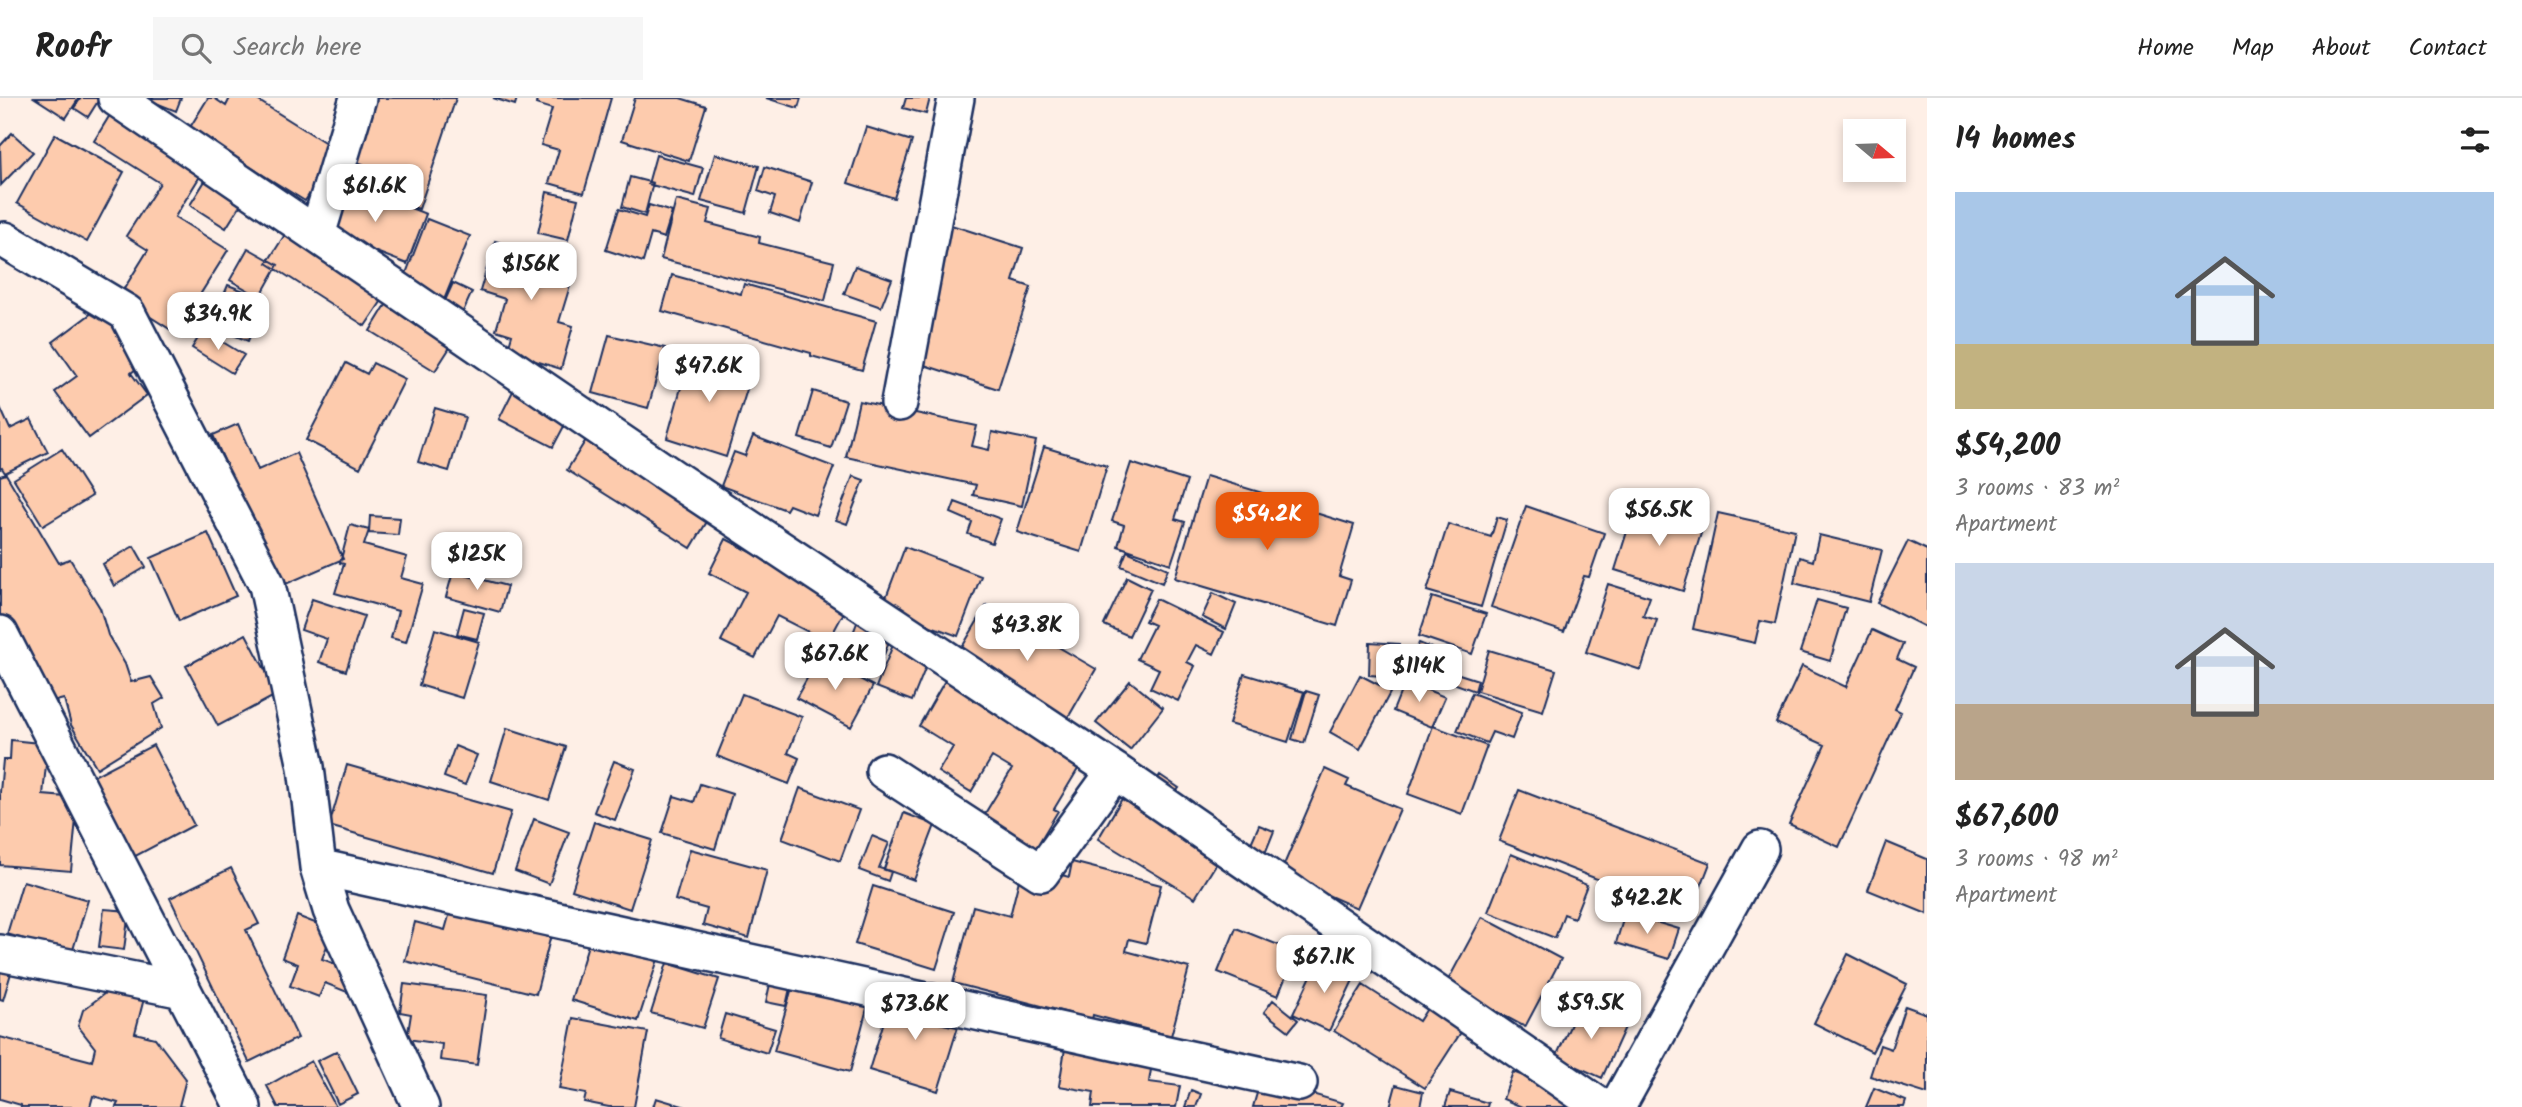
<!DOCTYPE html>
<meta charset="utf-8">
<style>
:root{--surface:#fff;--page:#f6f6f6;--text:#222;--muted:#767676;--line:#e0e0e0;--accent:#ea580c}
body{margin:0;font-family:Kalam,sans-serif;background:var(--page);color:var(--text);height:100vh;display:flex;flex-direction:column;font-size:26px;white-space:nowrap}
*{box-sizing:border-box;margin:0}
p{font-size:23px;color:var(--muted)}
.icon{flex:none;width:38px;height:38px;fill:none;stroke:currentColor;stroke-width:2;stroke-linecap:round;stroke-linejoin:round}
.map{position:relative;flex:1;overflow:hidden}
.panel{display:flex;flex-direction:column;background:var(--surface);width:595px}
.panel>*{flex:none}
.needle{width:46px;rotate:109deg}
.tools{position:absolute;left:1843px;top:21px;display:grid;gap:14px}
.tools a{display:grid;place-items:center;width:63px;height:63px;border-radius:0px;background:var(--surface);box-shadow:0 4px 10px #0003;font-size:35px}
.price{position:absolute;translate:-50% -60px;padding:0 16px;border-radius:14px;background:#fff;color:#222;font-size:23px;line-height:46px;filter:drop-shadow(0 2px 4px #0008)}
.price::after{content:'';position:absolute;left:50%;top:42px;width:21px;height:16px;margin-left:-10px;background:inherit;clip-path:polygon(0 0,100% 0,50% 100%)}
.price.on{background:var(--accent);color:#fff}
ul{padding:0;list-style:none}
li{display:grid;align-content:center;gap:14px;height:371px;padding:0 28px}
li span{display:grid;place-items:center;height:217px;border-radius:0px;color:#555}
li>.icon{margin-inline-start:auto}
span .icon{width:126px;height:126px;fill:#fffc;stroke-width:1}
li b{font-size:30px}
h2{display:flex;justify-content:space-between;align-items:center;height:84px;padding:0 28px;font-size:30px}
header{display:flex;align-items:center;gap:42px;box-sizing:border-box;height:98px;padding:0 35px;background:var(--surface);border-bottom:2px solid var(--line)}
header strong{font-size:33px}
nav{display:flex;gap:38px;margin-inline-start:auto;font-size:24px}
.search{width:490px;height:63px;background:var(--page);display:flex;align-items:center;gap:18px;box-sizing:border-box;padding:0 24px;border-radius:0px;color:var(--muted);font-size:26px}
main{display:flex;flex:1;min-height:0}
.map>svg:first-child{display:block}
</style>
<header>
<strong>Roofr</strong>
<div class="search"><svg class="icon" aria-label="search" viewBox="0 0 24 24"><circle cx="10" cy="10" r="6"/><path d="M15 15l6 6"/></svg>Search here</div>
<nav><a>Home</a><a>Map</a><a>About</a><a>Contact</a></nav>
</header>
<main>
<div class="map">
<svg width="1927" height="1009" viewBox="0 0 1927 1009">
<rect width="100%" height="100%" fill="#feefe6"/>
<filter id="ink" filterUnits="userSpaceOnUse"><feTurbulence type="fractalNoise" baseFrequency=".0143" numOctaves="2"/><feDisplacementMap in="SourceGraphic" scale="14" xChannelSelector="R" yChannelSelector="G"/><feConvolveMatrix kernelMatrix="1 2 1 2 8 2 1 2 1" color-interpolation-filters="sRGB"/></filter>
<g filter="url(#ink)">
<!-- building -->
<path fill="#fdcbad" stroke="#1b2f5e" stroke-width="2" d="M35,0H79L66,20Z
M81,0H100L88,19L74,10Z
M152,0H181L176,13L151,3Z
M208,0H214L226,8L230,0H254L337,52L305,103L189,31Z
M363,0H456L419,111L354,89L363,66L343,59Z
M493,0H517L515,7Z
M537,0H611L584,95L549,85L559,52L541,47L552,11L536,6Z
M635,0H680L706,8L689,63L622,42Z
M766,0H801L798,10Z
M906,0H930L926,16L903,10Z
M113,12L205,70L175,119L228,152L176,235L119,199L148,152L126,138L160,85L94,43Z
M866,29L912,43L894,100L848,85Z
M12,35L33,54L1,87L0,48Z
M55,36L124,74L87,144L17,105Z
M715,56L759,68L746,115L701,103Z
M656,57L703,70L695,99L648,86Z
M765,69L812,84L800,125L770,115L775,99L758,93Z
M210,75L246,98L226,130L190,107Z
M630,79L653,85L645,116L622,109Z
M339,88L379,103L380,98L426,116L407,166L322,133Z
M547,94L578,101L568,142L538,135Z
M676,102L711,111L707,125L760,139L759,145L834,164L825,203L661,161Z
M649,107L672,114L664,140L651,136L643,164L606,152L619,111L645,119Z
M427,121L470,138L444,202L402,186Z
M948,126L1023,150L1013,183L1031,189L998,291L918,265L938,203L924,199Z
M289,130L389,192L365,228L267,165Z
M495,143L576,168L559,224L573,228L561,271L507,254L512,237L496,232L505,201L480,193Z
M248,150L278,167L260,199L230,182Z
M855,168L892,181L881,209L844,196Z
M672,177L741,196L744,186L876,223L862,272L811,258V255L662,213Z
M453,185L472,194L462,216L443,207Z
M228,187L265,201L248,243L211,228Z
M392,197L458,237L435,273L370,233Z
M108,203L150,260L131,275L147,297L89,340L55,294L77,278L53,244Z
M203,232L244,257L232,275L192,250Z
M609,237L665,250L648,310L593,295Z
M697,255L753,272L726,359L667,340L682,286L661,280L664,272L689,280Z
M346,265L367,276L373,265L405,281L360,370L306,342Z
M516,287L571,315L553,349L499,321Z
M813,293L846,303L831,350L799,340Z
M859,303L977,328L972,348L989,352L992,334L1036,343L1022,408L973,397L976,387L846,359Z
M0,309L10,331L31,321L48,354L5,375L2,370L0,371Z
M435,310L465,319L449,373L418,364Z
M238,326L258,372L296,355L343,461L279,489L213,337Z
M591,334L714,412L691,450L567,372Z
M753,338L834,369L815,417L789,407L786,412L721,388L734,354L745,358Z
M1044,349L1107,368L1081,454L1017,434Z
M62,351L92,398L43,428L14,381Z
M1131,365L1187,383L1175,421L1185,424L1171,466L1118,448L1124,427L1112,423Z
M6,376L59,465L70,461L100,510L108,537L125,566L131,584L151,579L164,600L154,606L161,630L97,670L71,627L64,601L43,606L0,529V378Z
M853,378L864,382L847,426L836,422Z
M1206,378L1306,408V412L1354,427L1339,478L1351,482L1337,528L1175,480Z
M955,404L1001,421L992,445L968,436L972,424L951,415Z
M1526,408L1604,435L1589,479L1584,478L1564,534L1491,509Z
M1635,408L1703,429L1683,493L1615,472Z
M1718,415L1795,432L1775,526L1760,523L1755,545L1693,531Z
M370,418L400,420L398,437L369,435Z
M1497,419L1507,422L1481,509L1427,493L1448,426L1491,439Z
M350,427L369,432L364,447L407,459L401,480L423,486L406,544L391,540L398,513L335,495L344,466L340,465Z
M208,435L236,498L179,523L151,460Z
M1819,437L1882,452L1869,504L1794,485L1800,459L1813,463Z
M726,441L849,505L828,544L777,518L755,560L721,543L746,494L709,475Z
M1908,443L1927,452V530L1877,505Z
M134,448L146,469L114,488L103,466Z
M905,449L981,478L958,538L882,510Z
M1127,453L1168,471L1162,485L1121,468Z
M453,474L507,488L500,514L446,499Z
M1127,479L1151,491L1129,538L1104,527Z
M1608,486L1650,499L1643,518L1657,522L1641,572L1586,554Z
M1213,495L1236,506L1226,531L1202,519Z
M1432,499L1486,516L1472,556L1419,538Z
M312,501L364,518L346,573L319,564L327,541L301,532Z
M1156,501L1224,534L1214,556L1196,547L1187,564L1195,568L1178,603L1150,590L1159,571L1137,561L1154,527L1145,523Z
M1817,502L1846,510L1830,563L1800,554Z
M987,507L1096,571L1065,625L958,556Z
M464,510L484,515L477,541L457,536Z
M858,522L892,537L876,576L850,565L856,549L849,546Z
M435,531L479,544L462,600L419,587Z
M1872,532L1903,546L1897,561L1914,569L1895,611L1901,614L1839,749L1789,726L1825,647L1776,625L1802,568L1846,589Z
M246,536L278,596L218,628L186,568Z
M895,542L931,556L912,603L876,589Z
M1370,544L1399,546L1397,579L1369,577Z
M1419,545L1455,560L1446,584L1409,569Z
M1489,552L1556,572L1543,613L1477,593Z
M819,559L873,588L851,629L796,600Z
M1456,575L1478,582L1475,593L1453,585Z
M1244,576L1304,594L1288,644L1229,626Z
M1360,577L1391,593L1360,651L1330,634Z
M947,579L1084,661L1054,711L1058,713L1031,758L978,727L1012,671L992,659L971,694L938,674L953,649L919,628Z
M1130,583L1163,610L1130,652L1096,625Z
M1405,583L1445,599L1432,629L1393,613Z
M1306,593L1319,597L1304,645L1292,641Z
M1472,595L1522,614L1512,641L1492,634L1487,645L1457,633Z
M742,596L802,619L788,655L799,660L789,686L717,658Z
M1433,628L1487,648L1462,716L1408,696Z
M507,630L566,649L549,702L491,683Z
M11,642L48,646L43,697L78,700L71,773L0,767V694L3,662H10Z
M153,647L194,727L128,762L86,682Z
M455,648L477,657L465,687L444,679Z
M614,663L635,671L615,722L594,714Z
M347,667L511,714L493,775L329,728Z
M1325,671L1349,682L1346,688L1400,711L1357,810L1280,776Z
M1160,677L1179,690L1170,702L1152,689Z
M700,686L732,696L715,751L662,735L674,698L694,704Z
M800,690L859,712L840,763L782,741Z
M1519,692L1710,765L1690,817L1499,743Z
M1123,699L1221,758L1195,800L1098,741Z
M904,715L935,727L914,782L884,771Z
M534,721L569,734L549,786L515,773Z
M594,724L652,742L630,811L572,792Z
M1259,727L1274,733L1264,758L1248,752Z
M872,738L889,745L879,770L891,774L888,783L859,772Z
M1886,744L1927,761V816L1868,792Z
M690,751L767,772L749,840L703,827L707,811L675,802Z
M1511,756L1587,787L1574,820L1564,816L1555,840L1488,814Z
M1072,764L1161,787L1146,845L1129,841L1126,853L1189,870L1171,938L1093,917L1092,921L953,885L973,808L1010,818L1019,782L1047,773L1069,779Z
M231,770L259,826L246,832L298,940L249,964L170,800Z
M23,783L88,802L72,855L7,836Z
M873,788L954,814L936,871L855,846Z
M452,807L552,833L536,896L405,863L415,824L445,832Z
M104,811L129,813L124,852L99,849Z
M1625,815L1679,831L1669,861L1616,845Z
M297,818L333,832L322,861L354,873L347,894L325,885L319,899L290,888L298,866L282,860Z
M1482,819L1561,861L1525,929L1446,886Z
M1236,830L1296,854L1278,898L1218,874Z
M591,837L659,858L638,923L571,902Z
M1848,856L1907,886L1872,954L1814,925Z
M0,861L14,865L3,902L0,901Z
M1319,861L1355,878L1329,933L1293,916Z
M667,865L719,881L703,930L651,915Z
M772,877L792,881L786,908L766,904Z
M795,879L870,899L850,974L774,953Z
M122,882L147,889L135,935L155,940L186,981L179,1008L184,1009H116L118,1005L93,998L90,1009H21V1007L0,1001V939L92,963L95,950L78,928L83,912Z
M404,886L487,897L477,967L440,962L442,946L407,941L411,916L400,914Z
M1363,887L1419,923L1430,906L1465,928L1425,990L1334,933Z
M893,894L962,916L938,993L869,972Z
M1273,902L1298,922L1289,933L1264,914Z
M1580,906L1626,927L1602,980L1556,959Z
M1905,908L1927,916V996L1870,978L1880,947L1891,951Z
M725,916L775,931L767,955L718,940Z
M573,920L648,934L634,1009H609L584,1004L586,996L559,991Z
M1067,938L1154,953L1149,984L1180,988L1176,1009H1092L1094,994L1059,988Z
M337,953L358,996L338,1006L317,963Z
M311,963L336,1009H278L267,988Z
M1513,974L1583,1001L1580,1009H1522L1503,1001Z
M1278,986L1343,1005L1341,1009H1253L1259,988Z
M1396,987L1423,994L1420,1009H1390Z
M1874,990L1906,1003L1904,1009H1866Z
M1191,992L1201,996L1196,1009H1185Z
M1450,994L1488,1005L1487,1009H1445Z
M656,1000L686,1009H653Z"/>
<g fill="none" stroke-linecap="round" stroke-linejoin="round">
<!-- minor casing -->
<g stroke="#1b2f5e" stroke-width="40">
<path id="minor" d="M116,0L672,379L1115,673L1601,1009
M317,137L358,0
M5,142L127,215L267,487L306,669L318,769L331,812L421,1009
M899,305L956,0
M0,536L243,1009
M884,673L1041,775L1115,673
M318,769L1299,985
M0,855L183,892
M1617,1009L1760,751"/>
</g>
<!-- minor -->
<use href="#minor" stroke="#fff" stroke-width="35"/>
</g>
</g>
</svg>
<div class="tools">
<a><svg class="needle" viewBox="-14 -14 28 28"><path d="M0-13l5 13h-10z" fill="#e53935"/><path d="M0 13l5-13h-10z" fill="#767676"/></svg></a>
</div>
<b class="price" style="left:375px;top:126px">$61.6K</b>
<b class="price" style="left:531px;top:204px">$156K</b>
<b class="price" style="left:218px;top:254px">$34.9K</b>
<b class="price" style="left:709px;top:306px">$47.6K</b>
<b class="price" style="left:1659px;top:450px">$56.5K</b>
<b class="price on" style="left:1267px;top:454px">$54.2K</b>
<b class="price" style="left:477px;top:494px">$125K</b>
<b class="price" style="left:1027px;top:565px">$43.8K</b>
<b class="price" style="left:835px;top:594px">$67.6K</b>
<b class="price" style="left:1419px;top:606px">$114K</b>
<b class="price" style="left:1647px;top:838px">$42.2K</b>
<b class="price" style="left:1324px;top:897px">$67.1K</b>
<b class="price" style="left:1591px;top:943px">$59.5K</b>
<b class="price" style="left:915px;top:944px">$73.6K</b>
</div>
<section class="panel">
<h2>14 homes<svg class="icon" aria-label="filters" viewBox="0 0 24 24"><path d="M4 7h16M4 17h16"/><circle cx="9" cy="7" r="2"/><circle cx="15" cy="17" r="2"/></svg></h2>
<ul>
<li><span style="background:linear-gradient(#a9c7e8 70%,#c2b280 0)"><svg class="icon" aria-label="home" viewBox="0 0 24 24"><path d="M3 11l9-7 9 7M6 9v11h12V9"/></svg></span><div><b>$54,200</b><p>3 rooms · 83 m²</p><p>Apartment</p></div></li>
<li><span style="background:linear-gradient(#c9d6e8 65%,#b9a48a 0)"><svg class="icon" aria-label="home" viewBox="0 0 24 24"><path d="M3 11l9-7 9 7M6 9v11h12V9"/></svg></span><div><b>$67,600</b><p>3 rooms · 98 m²</p><p>Apartment</p></div></li>
</ul>
</section>
</main>
